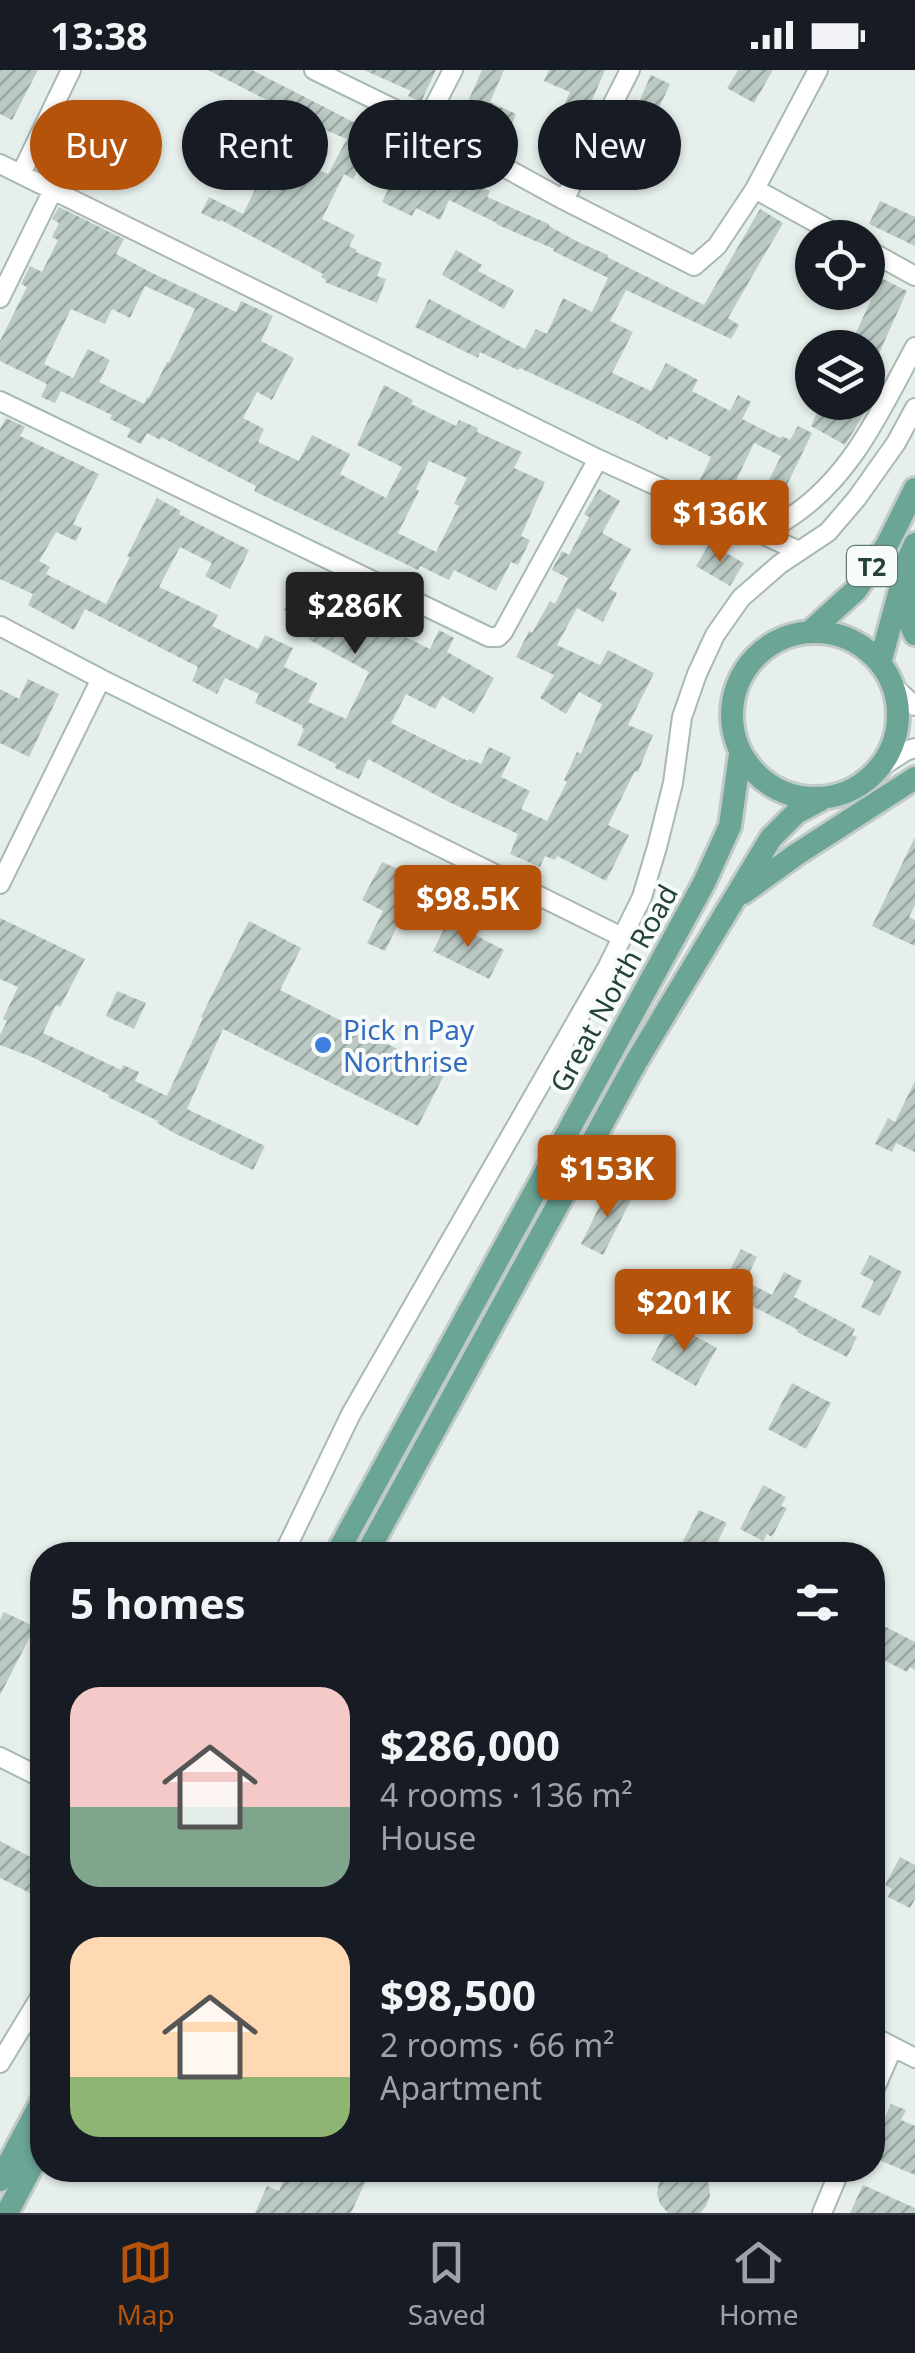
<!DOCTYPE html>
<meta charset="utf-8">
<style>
:root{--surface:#171b24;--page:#242831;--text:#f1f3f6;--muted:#9ea1a6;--line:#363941;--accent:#b45309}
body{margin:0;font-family:"Noto Sans",sans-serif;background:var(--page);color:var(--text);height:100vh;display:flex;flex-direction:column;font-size:38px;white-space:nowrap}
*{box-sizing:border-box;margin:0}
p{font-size:32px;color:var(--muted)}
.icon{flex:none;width:55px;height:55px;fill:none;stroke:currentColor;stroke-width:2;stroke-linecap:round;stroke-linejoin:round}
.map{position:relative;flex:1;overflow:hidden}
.panel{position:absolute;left:30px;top:1472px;width:855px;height:640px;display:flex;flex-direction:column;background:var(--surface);border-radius:40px;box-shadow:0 2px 8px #0004}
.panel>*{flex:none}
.banner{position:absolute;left:30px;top:30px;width:855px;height:90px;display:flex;gap:20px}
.controls{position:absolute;left:795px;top:150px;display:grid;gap:20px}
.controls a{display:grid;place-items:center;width:90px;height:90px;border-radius:50%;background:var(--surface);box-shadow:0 2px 8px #0004;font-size:50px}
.price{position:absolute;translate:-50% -85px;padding:0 22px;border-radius:10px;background:var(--accent);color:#fff;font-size:32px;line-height:65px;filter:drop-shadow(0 2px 5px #0008)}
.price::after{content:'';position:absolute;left:50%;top:60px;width:30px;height:22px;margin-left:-15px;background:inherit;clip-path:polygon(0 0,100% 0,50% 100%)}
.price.selected{background:#222;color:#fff}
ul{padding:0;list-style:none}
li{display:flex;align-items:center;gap:30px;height:250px;padding:0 40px}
li span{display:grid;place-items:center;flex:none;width:280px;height:200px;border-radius:30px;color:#555}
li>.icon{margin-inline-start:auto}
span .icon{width:120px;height:120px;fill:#fffc;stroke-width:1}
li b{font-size:42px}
h2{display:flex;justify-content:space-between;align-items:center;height:120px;padding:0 40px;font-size:42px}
.chip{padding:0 35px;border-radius:45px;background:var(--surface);box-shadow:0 2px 8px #0004;font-size:35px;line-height:90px}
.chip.selected{background:var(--accent);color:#fff}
.status{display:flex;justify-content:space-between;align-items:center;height:70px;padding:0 50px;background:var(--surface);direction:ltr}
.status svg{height:28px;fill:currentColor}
.dock{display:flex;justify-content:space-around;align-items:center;height:140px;border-top:2px solid var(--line);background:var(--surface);font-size:28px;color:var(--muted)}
.dock a{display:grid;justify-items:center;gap:5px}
.dock .selected{color:var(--accent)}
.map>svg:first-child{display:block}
</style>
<div class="status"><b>13:38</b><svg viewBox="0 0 49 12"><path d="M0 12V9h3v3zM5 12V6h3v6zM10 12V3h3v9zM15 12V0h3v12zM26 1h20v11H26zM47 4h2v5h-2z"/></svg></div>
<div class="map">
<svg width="915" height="2143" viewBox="0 0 915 2143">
<defs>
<pattern id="building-hatch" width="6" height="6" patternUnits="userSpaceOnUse" patternTransform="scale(2.5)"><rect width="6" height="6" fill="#bbcac4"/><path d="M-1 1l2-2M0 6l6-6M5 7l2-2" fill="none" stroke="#98a6a0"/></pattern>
</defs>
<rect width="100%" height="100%" fill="#e6efeb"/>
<!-- building -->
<path fill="url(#building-hatch)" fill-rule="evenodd" d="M0,0H38L12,50L0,44Z
M208,0H252L404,78L411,61L430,71L423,85L429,88L428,92L490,121L487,127L549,154V156L578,172L608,185L607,187L704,235L760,139L783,153L728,248L739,255L731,269L626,220L610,251L633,262L612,303L651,321L666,293L698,310L692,321L730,341L738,325L751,332L742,349L780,368L782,366L790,370L798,356L812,363L773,444L756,436L781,386L754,373L730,423H728L700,410L711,387L669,366L667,370L635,352L520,298L518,300L480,282L478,288L415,257L429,229L525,279L536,259L547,264L563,228L592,242L608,208L553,181L554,179L496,154L497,153L449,130L440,150L416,138L412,146L382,132L398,99L366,84L353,109L344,104L322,149L355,165L349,176L357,180L356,182L382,193L377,206L386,209L377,233L325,212L326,210L321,207L323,204L312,198L221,150L220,152L201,143L209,127L243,144L274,80L328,104L347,69L302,50L287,81L270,73L286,40Z
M364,0H436L421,32L408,26L411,21Z
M482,0H504L490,32L516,44L501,79L481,70L483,66L458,54Z
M549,0H605L586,44L591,49L584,63L578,60L564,91L542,81L570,22L544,11Z
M738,0H773L754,33L727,18Z
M651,5L670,14L656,44L667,49L652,77L674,87L667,104L632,88L618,118L598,108L608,85L602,82L614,60L619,62L634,33L638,34Z
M127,39L151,53L139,74L115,60Z
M70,48L104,63L95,82L61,66Z
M880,131L915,147V176L869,154Z
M59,137L124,169L116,184L152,203L236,242L241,231L273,246L261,271L294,288L272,330L257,322L243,348L264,359L258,372L299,391L312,365L350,384L340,404L386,428L402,397L357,375L384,315L413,330L411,334L456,356L459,350L478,358L477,362L522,382L514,398L545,412L521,466L530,470L518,495L511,492L496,521L454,500L449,510L420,496L418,500L254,421L256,416L161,367L160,370L147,363L141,374L127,367L131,359L110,349L112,345L61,321L55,333L41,327L47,314L0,291V271L27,217L21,214L30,196L42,202L58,170L52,167L59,153L52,149ZM145,216L195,239L169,292H167L149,328L147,327L144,334L99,312L110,290L88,279L73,308L44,294L71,239L105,254L112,239L130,248ZM429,391L467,408L454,434L459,436L436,482L398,463L419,421L416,419Z
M456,180L482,195L478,201L514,220L504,239L442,205Z
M881,208L907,221L868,308V278H849Z
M822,332H854L867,339L845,375L811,356Z
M6,348L25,357L20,366L99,404L73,454L82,458L76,471L56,462L39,491L50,497L46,504L106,534L130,487L127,486L157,428L181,441L179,444L249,480L230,519L205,506L212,493L180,477L159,517L218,545L212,556L258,579L265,565L293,578L284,597L317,613L308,632L346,649L369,602L308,569L314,556L284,540L304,502L329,515L328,519L363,537L370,525L388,536L380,549L385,551L383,556L430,579L439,560L454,568L447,582L494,608L474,644L442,626L435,639L406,624L391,653L468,691L469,689L481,694L489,677L511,687L501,707L530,721L521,739L547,751L567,712L564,710L577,682L581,684L602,634L579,622L566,644L540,628L554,605L516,587L529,561L532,563L550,531L555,534L568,508L552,500L562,481L569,485L589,447L584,444L599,419L620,431L602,463L631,479L609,519L617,523L603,552L577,538L557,575L600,595L608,580L654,603L628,655L653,665L638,702L635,701L608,755L629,765L606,811L557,786L555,790L545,786L540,797L510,784L518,764L449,732L368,689L359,709L335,698L336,694L297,675L304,659L302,658L303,656L255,633L259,624L225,608L217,624L192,611L198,597L85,539L74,560L28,535L33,524L0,509V359Z
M709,474L744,493L730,516L696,496Z
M28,609L59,624L29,687L0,673V619L19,629Z
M915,767V835L909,847L915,850V876L872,856Z
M382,792L440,817L431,836L412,826L385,881L367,873L383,841L362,830Z
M0,848L85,889L60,937L56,935L43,963L121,1000L123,995L139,1002L135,1011L167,1026L203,948L201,947L249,851L301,878L280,920L445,1003L418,1056L223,959L187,1039L265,1076L253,1100L174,1063L157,1053L158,1051L108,1027L109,1025L32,987L0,975V965L7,951L3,949L18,917L0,909Z
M448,851L504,880L489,909L433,881Z
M117,921L146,933L134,959L106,946Z
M915,1011V1082L896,1073L892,1082L875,1074L888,1048L895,1052Z
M610,1115L633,1126L603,1185L581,1174Z
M741,1179L757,1187L745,1211L772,1225L784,1202L802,1211L794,1227L855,1259L852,1265L857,1267L847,1287L797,1262L798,1260L720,1219Z
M870,1185L902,1202L880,1246L861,1237L874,1211L860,1204Z
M671,1253L717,1278L696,1316L651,1290Z
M792,1313L831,1333L806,1379L768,1359Z
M763,1415L786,1427L781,1436L787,1438L772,1467L767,1464L763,1471L740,1459Z
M699,1440L727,1453L711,1485H676Z
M4,1542L35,1557L0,1625V1550Z
M884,1556L915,1572V1600L910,1597L907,1602L880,1588L882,1583L872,1578V1562L880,1565Z
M0,1771L42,1793V1814L36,1826L0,1808Z
M900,1787L915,1795V1829L910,1838L888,1827L892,1819L885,1815Z
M891,2034L906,2040L901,2050L915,2056V2105L872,2087V2078Z
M288,2100H371L351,2143H255L267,2116L279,2121Z
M670,2100H698L704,2105L709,2115L710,2126L706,2136L700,2143H668L660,2134L657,2124L659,2112Z
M863,2115L915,2138V2143H850Z"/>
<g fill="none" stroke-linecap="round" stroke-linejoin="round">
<!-- minor casing -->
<g stroke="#a8b8b2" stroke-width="22">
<path id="minor" d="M314,0L425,54L564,130L694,196L717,176L755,119L818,0
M425,54L453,0
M0,94L598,389L799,481
M21,104L71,0
M755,119L844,168
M564,130L630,0
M868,180L915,206
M0,228L53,120
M0,331L489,567H498L503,562L598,389
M758,462C772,460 781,453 792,446C853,405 881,339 915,277
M0,556L101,609L622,867
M895,618L915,636
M876,700L906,681L915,678
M0,814L101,609
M283,1485L351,1344L607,898L642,827L657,777L673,713L682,647L697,604L715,565L741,528L780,494L828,462L857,428L896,373L915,338
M0,1687L42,1708
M872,1966L915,1988
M0,1993L42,1924
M872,2025L893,1977
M822,2143L840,2100"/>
</g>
<!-- major casing -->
<g stroke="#c2cac8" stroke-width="28">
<path id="major" d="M910,511L912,558L915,564
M812,560L856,520L887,475L915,419
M732 645a83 83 0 1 1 166 0a83 83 0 1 1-166 0Z
M880,593L909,487L915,474
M743,823L797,784L915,708
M336,1485L704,813L730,756L740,684
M366,1485L636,992L771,768L796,743L820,730
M0,2110L42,2031
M7,2143L42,2077"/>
</g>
<!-- minor -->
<use href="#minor" stroke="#fff" stroke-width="18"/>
<!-- major -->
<use href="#major" stroke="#6aa596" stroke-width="22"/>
</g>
<!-- markers -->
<circle fill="#3f7fe0" stroke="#f7fbf9" stroke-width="4" cx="323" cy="975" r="10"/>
<g text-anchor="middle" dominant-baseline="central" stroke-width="8" stroke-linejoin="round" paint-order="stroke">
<!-- shield labels -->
<rect fill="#f7fbf9" stroke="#637a73" stroke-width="2.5" x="847" y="476" width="50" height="40" rx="8"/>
<g font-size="25" font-weight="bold" fill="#24423a">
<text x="872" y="496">T2</text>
</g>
<!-- street labels -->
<g font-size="28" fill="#24423a" stroke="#f7fbf9">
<text transform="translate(613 918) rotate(-61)">Great North Road</text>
</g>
<!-- shop labels -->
<g font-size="28" fill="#366cbe" stroke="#f7fbf9" text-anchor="start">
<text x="343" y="959">Pick n Pay<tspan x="343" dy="32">Northrise</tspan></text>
</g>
</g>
</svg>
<div class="controls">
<a><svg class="icon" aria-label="locate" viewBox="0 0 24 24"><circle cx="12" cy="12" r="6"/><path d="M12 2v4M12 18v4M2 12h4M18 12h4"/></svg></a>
<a><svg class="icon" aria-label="layers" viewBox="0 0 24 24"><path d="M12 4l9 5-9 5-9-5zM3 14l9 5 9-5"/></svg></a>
</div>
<b class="price" style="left:720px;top:495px">$136K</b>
<b class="price selected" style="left:355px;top:587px">$286K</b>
<b class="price" style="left:468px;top:880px">$98.5K</b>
<b class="price" style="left:607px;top:1150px">$153K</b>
<b class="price" style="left:684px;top:1284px">$201K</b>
<div class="banner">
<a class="chip selected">Buy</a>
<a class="chip">Rent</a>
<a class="chip">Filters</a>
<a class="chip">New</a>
</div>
<section class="panel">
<h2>5 homes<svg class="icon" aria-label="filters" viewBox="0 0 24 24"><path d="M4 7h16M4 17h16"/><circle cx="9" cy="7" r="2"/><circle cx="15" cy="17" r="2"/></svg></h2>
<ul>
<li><span style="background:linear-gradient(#f6c9c9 60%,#7fa58c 0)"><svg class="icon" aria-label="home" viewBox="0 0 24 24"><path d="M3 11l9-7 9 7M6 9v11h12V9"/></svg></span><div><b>$286,000</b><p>4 rooms · 136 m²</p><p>House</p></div></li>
<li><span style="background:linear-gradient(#ffd9b3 70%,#8fb573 0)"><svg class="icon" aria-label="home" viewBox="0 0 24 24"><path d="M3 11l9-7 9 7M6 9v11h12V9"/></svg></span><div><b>$98,500</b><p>2 rooms · 66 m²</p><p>Apartment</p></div></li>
</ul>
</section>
</div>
<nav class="dock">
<a class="selected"><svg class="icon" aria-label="map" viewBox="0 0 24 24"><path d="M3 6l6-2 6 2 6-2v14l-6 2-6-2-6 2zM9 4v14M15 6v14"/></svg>Map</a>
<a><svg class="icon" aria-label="saved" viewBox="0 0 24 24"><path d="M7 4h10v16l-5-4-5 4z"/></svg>Saved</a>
<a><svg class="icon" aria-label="home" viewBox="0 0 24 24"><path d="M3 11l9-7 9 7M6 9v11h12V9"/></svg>Home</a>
</nav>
